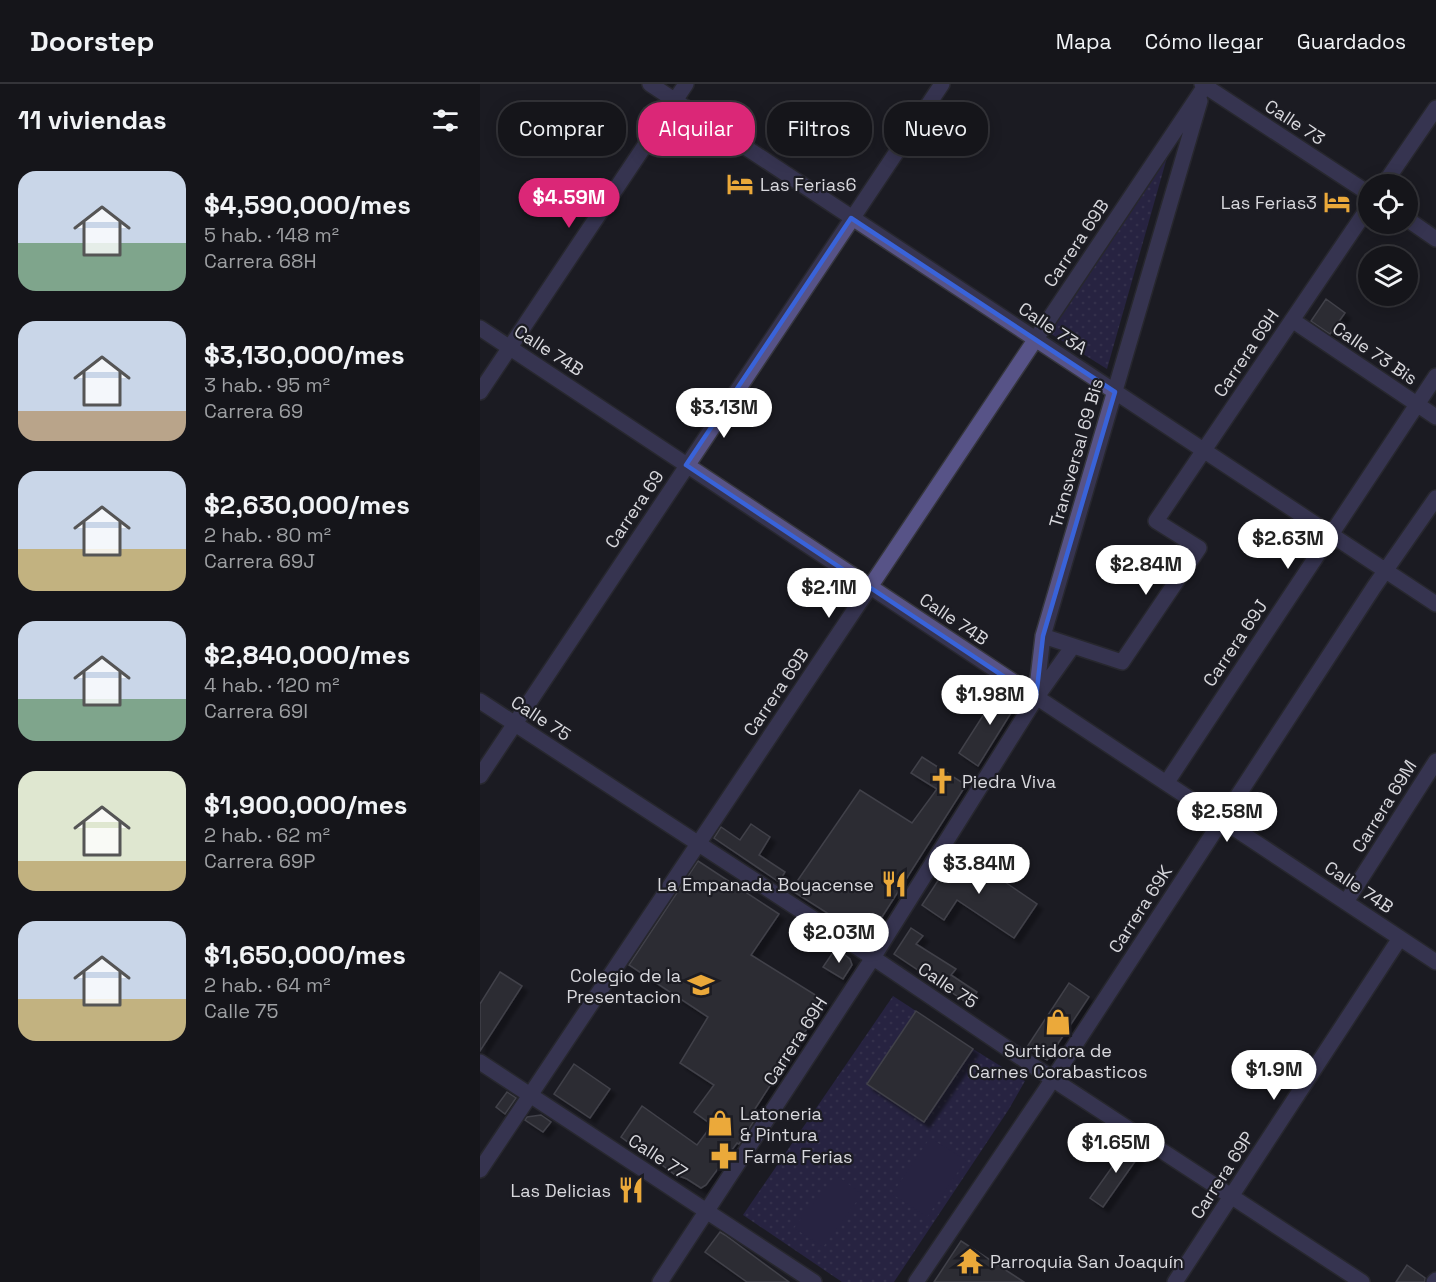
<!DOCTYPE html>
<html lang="es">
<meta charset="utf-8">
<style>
:root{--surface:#15151a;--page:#222227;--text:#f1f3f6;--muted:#9d9fa2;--line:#343439;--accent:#db2777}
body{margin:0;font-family:"Space Grotesk",sans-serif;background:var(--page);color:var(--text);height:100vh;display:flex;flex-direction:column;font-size:22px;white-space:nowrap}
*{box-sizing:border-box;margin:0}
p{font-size:20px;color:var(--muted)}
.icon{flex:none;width:33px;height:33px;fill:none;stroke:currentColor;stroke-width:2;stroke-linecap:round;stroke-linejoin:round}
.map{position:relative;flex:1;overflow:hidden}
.drawer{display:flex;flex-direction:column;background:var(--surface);width:480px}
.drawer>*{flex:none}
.hud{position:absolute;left:18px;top:18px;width:570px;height:54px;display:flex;gap:12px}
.buttons{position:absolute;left:878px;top:90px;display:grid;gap:12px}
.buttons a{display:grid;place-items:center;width:60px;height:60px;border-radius:50%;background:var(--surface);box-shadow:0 3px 15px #0003,0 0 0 2px var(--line);font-size:30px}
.price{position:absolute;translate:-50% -51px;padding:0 14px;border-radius:21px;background:#fff;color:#222;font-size:20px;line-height:39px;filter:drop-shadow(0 2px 3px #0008)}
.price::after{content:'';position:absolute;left:50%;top:36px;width:18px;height:14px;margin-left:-9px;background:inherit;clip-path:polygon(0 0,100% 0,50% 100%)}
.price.current{background:var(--accent);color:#fff}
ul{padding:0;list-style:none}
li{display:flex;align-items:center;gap:18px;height:150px;padding:0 18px}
li span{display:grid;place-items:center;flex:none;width:168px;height:120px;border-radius:18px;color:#555}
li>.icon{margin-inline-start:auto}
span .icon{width:72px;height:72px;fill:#fffc;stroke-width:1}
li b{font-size:26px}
h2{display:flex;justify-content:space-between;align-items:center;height:72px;padding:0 18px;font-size:26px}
.chip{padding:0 21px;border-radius:24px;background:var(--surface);box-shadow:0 3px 15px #0003,0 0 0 2px var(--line);font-size:21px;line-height:54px}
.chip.current{background:var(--accent);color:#fff}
header{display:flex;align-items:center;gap:36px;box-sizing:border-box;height:84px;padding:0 30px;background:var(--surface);border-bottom:2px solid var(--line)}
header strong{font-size:28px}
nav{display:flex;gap:33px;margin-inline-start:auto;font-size:21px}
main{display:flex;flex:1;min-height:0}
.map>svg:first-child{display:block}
</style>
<header>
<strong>Doorstep</strong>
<nav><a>Mapa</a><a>Cómo llegar</a><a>Guardados</a></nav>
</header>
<main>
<section class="drawer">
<h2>11 viviendas<svg class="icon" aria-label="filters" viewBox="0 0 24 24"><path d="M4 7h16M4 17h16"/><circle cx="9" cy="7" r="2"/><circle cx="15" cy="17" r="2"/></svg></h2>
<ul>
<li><span style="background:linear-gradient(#c9d6e8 60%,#7fa58c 0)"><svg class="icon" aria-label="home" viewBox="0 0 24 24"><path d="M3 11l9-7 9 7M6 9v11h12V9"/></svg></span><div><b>$4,590,000/mes</b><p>5 hab. · 148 m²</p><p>Carrera 68H</p></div></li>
<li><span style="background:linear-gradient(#c9d6e8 75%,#b9a48a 0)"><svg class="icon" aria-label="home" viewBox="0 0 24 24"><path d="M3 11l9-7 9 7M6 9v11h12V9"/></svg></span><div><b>$3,130,000/mes</b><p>3 hab. · 95 m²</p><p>Carrera 69</p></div></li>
<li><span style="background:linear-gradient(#c9d6e8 65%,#c2b280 0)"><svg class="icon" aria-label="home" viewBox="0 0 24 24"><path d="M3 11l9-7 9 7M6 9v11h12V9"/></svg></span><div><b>$2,630,000/mes</b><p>2 hab. · 80 m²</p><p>Carrera 69J</p></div></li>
<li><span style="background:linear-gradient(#c9d6e8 65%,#7fa58c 0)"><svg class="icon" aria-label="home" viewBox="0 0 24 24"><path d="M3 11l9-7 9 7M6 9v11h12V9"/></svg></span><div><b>$2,840,000/mes</b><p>4 hab. · 120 m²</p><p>Carrera 69I</p></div></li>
<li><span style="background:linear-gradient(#dfe7d0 75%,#c2b280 0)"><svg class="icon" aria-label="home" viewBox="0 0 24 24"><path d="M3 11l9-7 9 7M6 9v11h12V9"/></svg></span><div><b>$1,900,000/mes</b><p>2 hab. · 62 m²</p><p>Carrera 69P</p></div></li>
<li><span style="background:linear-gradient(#c9d6e8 65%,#c2b280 0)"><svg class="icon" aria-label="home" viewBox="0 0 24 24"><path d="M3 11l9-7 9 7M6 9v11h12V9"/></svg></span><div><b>$1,650,000/mes</b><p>2 hab. · 64 m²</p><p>Calle 75</p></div></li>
</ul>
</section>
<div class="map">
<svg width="956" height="1198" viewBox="0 0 956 1198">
<defs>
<pattern id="park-dots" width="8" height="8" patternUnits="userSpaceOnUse" patternTransform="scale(1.5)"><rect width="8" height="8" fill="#352d67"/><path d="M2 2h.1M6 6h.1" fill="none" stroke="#524b7c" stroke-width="1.8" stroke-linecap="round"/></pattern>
<filter id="shadow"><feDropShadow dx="5.5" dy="5.5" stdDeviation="1.5" flood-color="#0009"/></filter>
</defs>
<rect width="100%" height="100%" fill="#1c1c23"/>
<!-- park -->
<path fill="url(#park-dots)" d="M688,70L627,285L568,248Z
M413,912L436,927L387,1000L443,1038L493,965L545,997L529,1025L414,1198H362L263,1131Z"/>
<!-- pitch -->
<path fill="#352d67" d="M450,1054L486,1076L447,1133L412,1110Z
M356,1091L382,1110L343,1163L314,1144Z"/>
<!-- building -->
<path fill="#3f3f47" stroke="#6f6f78" stroke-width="1.5" filter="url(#shadow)" d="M846,215L865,229L850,250L831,237Z
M522,602L536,611L539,616L498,682L479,669Z
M442,673L486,701L388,855L311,806L380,706L432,739L457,705L431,689Z
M271,740L290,753L279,771L305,788L299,798L234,754L241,743L260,756Z
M478,766L557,820L534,854L477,816L464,836L442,821Z
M218,777L299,830L271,871L345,917L269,1034L274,1037L259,1060L257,1059L226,1101L221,1104L207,1095L194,1090L153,1059L152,1061L141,1053L162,1022L217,1061L232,1041L214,1028L234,1001L200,979L228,933L149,881Z
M431,844L443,852L436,860L476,885L471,891L497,908L489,920L414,870Z
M356,864L370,875L372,881L363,895L343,883Z
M20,888L42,902L0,967V920Z
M589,899L609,913L567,976L547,963Z
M436,927L493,965L444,1038L387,1000Z
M94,980L130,1005L110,1034L74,1010Z
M27,1008L36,1014L25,1030L16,1023Z
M61,1031L71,1038L63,1048L45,1036L47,1033Z
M615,1040L627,1048L612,1069L600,1061Z
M650,1058L663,1066L623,1123L610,1114Z
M240,1148L245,1151L309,1198H267L225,1168Z
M481,1157L544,1198H454Z
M927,1181L945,1194V1198H916Z"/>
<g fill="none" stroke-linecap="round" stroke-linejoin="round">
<!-- minor casing -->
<g stroke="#36363d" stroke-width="18">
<path id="minor" d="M170,0L956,520
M722,0L888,109
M904,100L956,24
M927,135L956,155
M812,236L956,333
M0,244L956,878
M0,308L206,0
M563,552L642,578L719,464L676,437L888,124
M556,612L563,552L720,17
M0,617L401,879L583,1002L882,1198
M0,692L462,0
M687,698L956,292
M866,818L956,677
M0,978L334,1198
M0,1086L725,2
M180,1198L396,869L556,614L593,562
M436,1198L565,1007L894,503L956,414
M695,1198L920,854
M954,1198L956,1196"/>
</g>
<!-- minor -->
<use href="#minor" stroke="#575387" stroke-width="15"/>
</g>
<!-- marked area -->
<path d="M0 0H956V1198H0ZM371,134L635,308L563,552L556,614L206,381Z" fill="#1c1c23" fill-opacity=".55" fill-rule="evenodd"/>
<path fill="none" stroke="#3963d9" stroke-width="4.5" stroke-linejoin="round" d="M371,134L635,308L563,552L556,614L206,381Z"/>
<!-- icons -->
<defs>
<g id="hotel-bare" transform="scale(2.07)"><path d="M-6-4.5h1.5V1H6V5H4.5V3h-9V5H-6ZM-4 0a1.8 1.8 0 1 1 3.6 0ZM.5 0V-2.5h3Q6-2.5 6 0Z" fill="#eba93a" stroke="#1c1c23" stroke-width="2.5" paint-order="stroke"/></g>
<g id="church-bare" transform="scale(2.07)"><path d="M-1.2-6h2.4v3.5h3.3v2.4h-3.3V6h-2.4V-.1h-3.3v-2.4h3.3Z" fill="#eba93a" stroke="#1c1c23" stroke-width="2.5" paint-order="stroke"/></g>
<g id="restaurant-bare" transform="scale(2.07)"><path d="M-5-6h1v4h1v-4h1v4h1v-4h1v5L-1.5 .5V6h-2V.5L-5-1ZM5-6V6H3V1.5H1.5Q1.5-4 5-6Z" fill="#eba93a" stroke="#1c1c23" stroke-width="2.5" paint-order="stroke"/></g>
<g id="school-bare" transform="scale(2.07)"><path d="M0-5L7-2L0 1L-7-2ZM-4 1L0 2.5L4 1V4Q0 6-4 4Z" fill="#eba93a" stroke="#1c1c23" stroke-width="2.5" paint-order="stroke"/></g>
<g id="shop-bare" transform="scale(2.07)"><path d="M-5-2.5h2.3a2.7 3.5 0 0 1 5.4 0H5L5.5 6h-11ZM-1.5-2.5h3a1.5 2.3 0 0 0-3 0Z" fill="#eba93a" stroke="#1c1c23" stroke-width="2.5" paint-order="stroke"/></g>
<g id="pharmacy-bare" transform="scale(2.07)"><path d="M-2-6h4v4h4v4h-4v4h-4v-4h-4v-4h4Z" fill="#eba93a" stroke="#1c1c23" stroke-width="2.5" paint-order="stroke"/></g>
<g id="temple-bare" transform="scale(2.07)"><path d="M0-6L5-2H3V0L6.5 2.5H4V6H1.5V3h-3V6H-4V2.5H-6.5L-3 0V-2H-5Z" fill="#eba93a" stroke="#1c1c23" stroke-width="2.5" paint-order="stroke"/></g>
</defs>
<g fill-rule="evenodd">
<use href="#hotel-bare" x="260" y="100"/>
<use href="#hotel-bare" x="857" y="118"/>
<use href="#church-bare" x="462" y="697"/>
<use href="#restaurant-bare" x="414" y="800"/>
<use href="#school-bare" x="221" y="901"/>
<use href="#shop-bare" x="578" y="938"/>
<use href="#shop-bare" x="240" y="1039"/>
<use href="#pharmacy-bare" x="244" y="1072"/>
<use href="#restaurant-bare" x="151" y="1106"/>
<use href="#temple-bare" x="490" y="1177"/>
</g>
<g text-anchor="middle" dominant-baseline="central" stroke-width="4.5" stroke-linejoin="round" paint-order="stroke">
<!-- street labels -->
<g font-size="18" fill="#d8d8dd" stroke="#1c1c23">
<text transform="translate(815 38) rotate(33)">Calle 73</text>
<text transform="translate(596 159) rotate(-56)">Carrera 69B</text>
<text transform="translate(573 244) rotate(34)">Calle 73A</text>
<text transform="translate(69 266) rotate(33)">Calle 74B</text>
<text transform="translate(766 269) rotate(-56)">Carrera 69H</text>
<text transform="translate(895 269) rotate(34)">Calle 73 Bis</text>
<text transform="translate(596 369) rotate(-74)">Transversal 69 Bis</text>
<text transform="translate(154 425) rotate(-56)">Carrera 69</text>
<text transform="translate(474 535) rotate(34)">Calle 74B</text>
<text transform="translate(755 559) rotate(-56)">Carrera 69J</text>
<text transform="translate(296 608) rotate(-56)">Carrera 69B</text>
<text transform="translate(61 634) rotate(33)">Calle 75</text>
<text transform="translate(904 722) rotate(-58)">Carrera 69M</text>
<text transform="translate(879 803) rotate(34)">Calle 74B</text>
<text transform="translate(660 825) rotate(-57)">Carrera 69K</text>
<text transform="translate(468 901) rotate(34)">Calle 75</text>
<text transform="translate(315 957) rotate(-57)">Carrera 69H</text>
<text transform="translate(178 1072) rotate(33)">Calle 77</text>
<text transform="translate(742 1091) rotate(-57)">Carrera 69P</text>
</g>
<!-- poi labels -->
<g font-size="18" fill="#d8d8dd" stroke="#1c1c23" text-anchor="start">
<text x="280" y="100">Las Ferias6</text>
<text x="837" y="118" text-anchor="end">Las Ferias3</text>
<text x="482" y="697">Piedra Viva</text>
<text x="394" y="800" text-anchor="end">La Empanada Boyacense</text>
<text x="201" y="891" text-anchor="end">Colegio de la<tspan x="201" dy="21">Presentacion</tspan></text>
<text x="578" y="966" text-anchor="middle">Surtidora de<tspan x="578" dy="21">Carnes Corabasticos</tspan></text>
<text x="260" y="1029">Latoneria<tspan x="260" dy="21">&amp; Pintura</tspan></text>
<text x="264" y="1072">Farma Ferias</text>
<text x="131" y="1106" text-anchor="end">Las Delicias</text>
<text x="510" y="1177">Parroquia San Joaquín</text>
</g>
</g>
</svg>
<div class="buttons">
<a><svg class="icon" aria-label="locate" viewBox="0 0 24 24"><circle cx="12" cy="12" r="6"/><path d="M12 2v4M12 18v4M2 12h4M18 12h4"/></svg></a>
<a><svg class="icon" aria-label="layers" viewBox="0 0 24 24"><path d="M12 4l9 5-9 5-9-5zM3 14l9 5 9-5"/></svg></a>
</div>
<b class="price current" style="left:89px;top:145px">$4.59M</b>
<b class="price" style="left:244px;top:355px">$3.13M</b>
<b class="price" style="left:808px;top:486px">$2.63M</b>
<b class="price" style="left:666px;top:512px">$2.84M</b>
<b class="price" style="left:349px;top:535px">$2.1M</b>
<b class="price" style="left:510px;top:642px">$1.98M</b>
<b class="price" style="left:747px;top:759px">$2.58M</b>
<b class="price" style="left:499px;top:811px">$3.84M</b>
<b class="price" style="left:359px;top:880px">$2.03M</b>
<b class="price" style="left:794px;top:1017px">$1.9M</b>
<b class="price" style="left:636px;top:1090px">$1.65M</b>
<div class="hud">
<a class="chip">Comprar</a>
<a class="chip current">Alquilar</a>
<a class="chip">Filtros</a>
<a class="chip">Nuevo</a>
</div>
</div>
</main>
